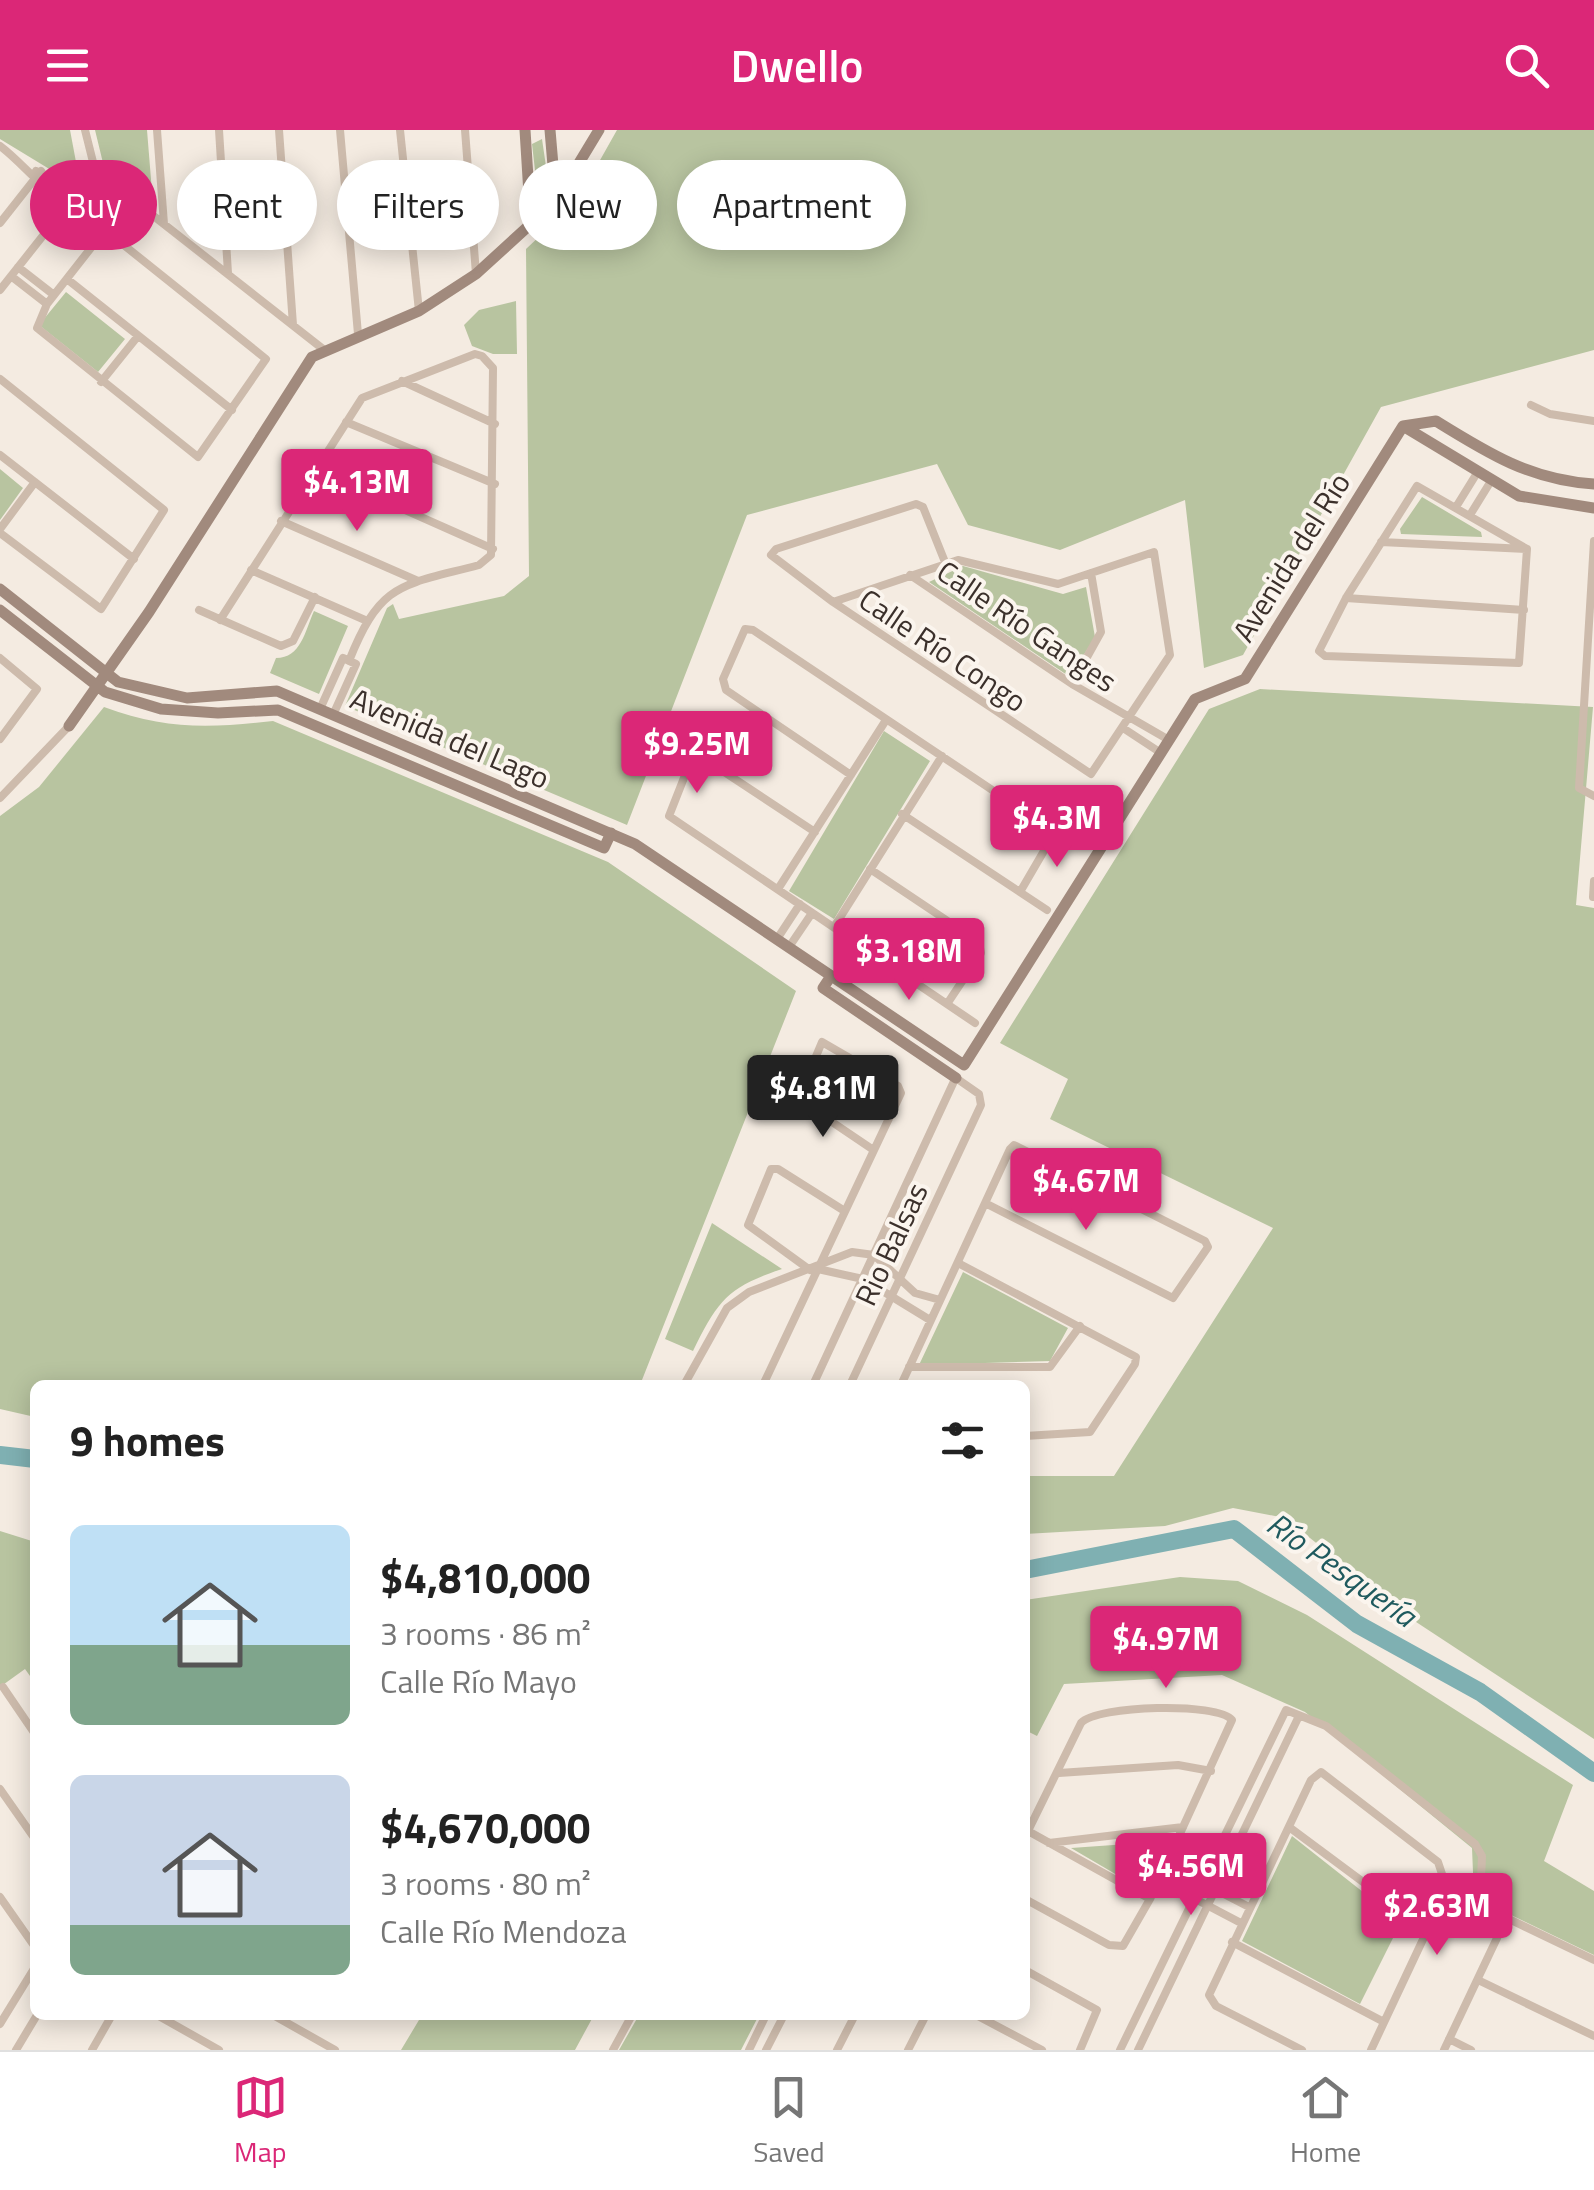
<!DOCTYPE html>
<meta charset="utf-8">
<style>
:root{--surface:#fff;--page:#f6f6f6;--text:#222;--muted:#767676;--line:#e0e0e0;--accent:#db2777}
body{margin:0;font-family:"Titillium Web",sans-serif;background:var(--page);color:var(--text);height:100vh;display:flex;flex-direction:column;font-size:38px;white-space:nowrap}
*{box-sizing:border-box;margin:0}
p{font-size:32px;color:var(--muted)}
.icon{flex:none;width:55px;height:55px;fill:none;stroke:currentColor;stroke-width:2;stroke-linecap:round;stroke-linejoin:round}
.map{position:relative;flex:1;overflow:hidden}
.panel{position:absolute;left:30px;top:1250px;width:1000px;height:640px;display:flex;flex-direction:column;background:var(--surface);border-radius:15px;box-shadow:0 5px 25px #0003}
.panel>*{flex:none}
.banner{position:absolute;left:30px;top:30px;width:1000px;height:90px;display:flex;gap:20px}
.price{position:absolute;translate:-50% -85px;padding:0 22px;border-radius:10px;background:var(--accent);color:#fff;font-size:32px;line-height:65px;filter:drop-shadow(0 2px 5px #0008)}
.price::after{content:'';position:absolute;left:50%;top:60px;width:30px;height:22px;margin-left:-15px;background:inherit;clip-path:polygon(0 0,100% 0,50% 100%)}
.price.on{background:#222;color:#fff}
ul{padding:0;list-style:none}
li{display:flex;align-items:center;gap:30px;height:250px;padding:0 40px}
li span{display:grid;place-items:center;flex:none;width:280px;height:200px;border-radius:15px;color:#555}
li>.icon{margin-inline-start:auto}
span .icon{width:120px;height:120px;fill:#fffc;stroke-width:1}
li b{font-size:42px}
h2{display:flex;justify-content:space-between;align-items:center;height:120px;padding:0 40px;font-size:42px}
.tag{padding:0 35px;border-radius:45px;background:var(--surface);box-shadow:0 5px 25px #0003;font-size:35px;line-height:90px}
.tag.on{background:var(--accent);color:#fff}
header{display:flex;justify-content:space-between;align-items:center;height:130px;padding:0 40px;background:var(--accent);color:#fff;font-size:45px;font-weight:600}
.tabs{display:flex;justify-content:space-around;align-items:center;height:140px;border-top:2px solid var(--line);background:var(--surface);font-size:28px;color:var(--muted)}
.tabs a{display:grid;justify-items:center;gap:5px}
.tabs .on{color:var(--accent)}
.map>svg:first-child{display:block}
</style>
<header><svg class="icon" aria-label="menu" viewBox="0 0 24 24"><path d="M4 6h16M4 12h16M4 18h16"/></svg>Dwello<svg class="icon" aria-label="search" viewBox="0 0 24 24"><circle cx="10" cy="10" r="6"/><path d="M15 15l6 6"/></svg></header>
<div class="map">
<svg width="1594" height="1920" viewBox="0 0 1594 1920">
<rect width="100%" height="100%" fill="#f4ebe1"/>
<!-- green -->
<path fill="#b8c4a0" d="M0,0H70L79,48L74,54L0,9Z
M95,0H147L153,74L103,33Z
M617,0H1594V220L1381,277L1243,525L1204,538L1185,370L1060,420L968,395L937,334L747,385L627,695L345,576L387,478L393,474L399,489L504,466L529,446L526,119L577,71Z
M542,9L551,71L540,84L532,14Z
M66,162L125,209L98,242L39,195Z
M516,171L517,224H493L472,216L464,195L479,180Z
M0,339L23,358L0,390Z
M1422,367L1481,402L1482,407L1401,404L1400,399Z
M963,436L1063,464L1086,457L1095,507L1070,547L929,452Z
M314,481L348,496L319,564L270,543L276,528C301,528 305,501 314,481Z
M1260,559L1593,577L1576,775L1594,778V1609L1410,1488L1285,1388L1233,1378L1165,1396L1025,1404V1346H1114L1273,1098L1050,989L1068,949L1000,913L1209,579Z
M104,577C165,600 210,598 273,591L608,732L796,861L640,1255H35V1287L0,1279V686L39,657Z
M884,601L930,631L834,789L789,761Z
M712,1093L782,1139C728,1157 718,1170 693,1221L665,1209Z
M963,1142L1068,1198L1050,1231L919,1235Z
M0,1401L35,1412V1553L25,1539L0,1557Z
M1180,1447L1238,1451L1307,1485L1573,1655L1544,1731L1594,1761V1825L1474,1767L1472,1718L1305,1582L1222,1545L1064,1554L1037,1606L1025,1600V1470Z
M1292,1706L1401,1792L1360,1874L1242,1811Z
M1170,1711L1146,1762L1071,1718Z
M422,1885H594L575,1920H401Z
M639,1885H759L741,1920H619Z"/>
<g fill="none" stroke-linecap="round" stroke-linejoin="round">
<!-- river -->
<path stroke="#7fb0b2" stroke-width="18" d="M0,1325L35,1329
M1025,1440L1234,1399L1357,1494L1480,1562L1594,1643"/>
<!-- street -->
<path stroke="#cdbbac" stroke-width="8" d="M85,0L95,40L323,219
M157,0L164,94
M219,0L228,143
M279,0L293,195
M340,0L358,204
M400,0L419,181
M465,0L476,144
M0,16C24,34 42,61 70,72
M36,41L59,50L75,65
M0,93L41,41
M105,100L266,229L198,327L37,198L47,174Z
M18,137L54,165
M11,146L47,174
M67,149L232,280
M0,160L95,40
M0,249L164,380L101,479L0,403
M402,251L495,294
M101,252L138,206
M1531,275L1550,284L1594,291
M346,292L495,354
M0,325L134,429
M315,340L493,419
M1417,356L1527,419L1519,533L1325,526L1319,521L1346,468Z
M1456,377L1477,343
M1470,385L1491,351
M281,391L418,451
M0,399L35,352
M1594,411L1579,658L1594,666
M1381,412L1527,419
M251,440L365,490
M910,445L1072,554L1169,610
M1346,468L1524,480
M833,472L958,430L1058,454L1154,422L1170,525L1091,644L833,472L771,425L776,419L916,374L923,377L945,432
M199,480L281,516L293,511L315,467
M220,490L362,268L475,224L482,226L493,238L491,425L479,435C401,456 381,451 349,531
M0,528L37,559L0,609
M1072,554L1101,502L1091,443
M320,579L343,528L356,534L333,585
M1123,598L1161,623
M851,645L726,560L723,549L745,499L753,500L1055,702L1020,762
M0,668L69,596
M902,684L1047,780
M815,702L700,626L691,630L669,686L975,893
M870,739L979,812L981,823L947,874
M778,759L886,590
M1593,767L1594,751
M834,797L942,626
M777,809L800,774
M789,817L812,783
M958,1133L1136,1227L1135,1234L1090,1302L1025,1306
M818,1139L863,1149L930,1190
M810,1140L748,1095L771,1039H778L843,1080
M909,1237H1050L1080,1196
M684,1255L727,1178L749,1162L852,1122L874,1125L915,1163L940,1170
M763,1255L901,963L898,956L822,912L798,969L872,1019
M813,1255L956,947
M850,1255L981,975L979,964L956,948
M901,1255L1010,1019L1014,1015L1205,1111L1208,1117L1173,1168L985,1073
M3,1557L35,1604
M1059,1643L1178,1635L1211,1641
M0,1659L35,1709
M1289,1697L1429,1801
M1028,1701L1150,1769
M1025,1707L1081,1593C1097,1575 1218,1572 1232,1590L1150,1769L1123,1816L1109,1815L1025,1769
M1049,1713L1183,1697
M1166,1734L1249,1777
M1159,1750L1241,1793
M0,1767L35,1817
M1232,1812L1384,1892
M1025,1840L1097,1880L1080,1920
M1478,1850L1594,1906
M157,1885L219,1920
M273,1885L335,1920
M976,1885L1042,1920
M0,1894L35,1837
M1449,1909L1471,1920
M16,1920L37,1885
M92,1920L112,1885
M613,1920L632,1885
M749,1920L766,1885
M766,1920L784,1885
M837,1920L855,1885
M908,1920L926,1885
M1120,1920L1286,1580L1326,1596L1475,1714L1482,1726L1480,1775L1594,1830
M1138,1920L1298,1588
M1302,1920L1216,1876L1209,1865L1311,1650L1321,1642L1438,1732L1445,1753L1442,1769L1371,1920
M1444,1920L1506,1789"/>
<!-- secondary -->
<path stroke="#a18a7d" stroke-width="11" d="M525,0L531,96
M550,0L556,71
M1403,296L1519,366L1594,378
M1403,296L1436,291C1489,324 1531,350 1594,354
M0,459L118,552L187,568L277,561L635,714L964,935L1195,569L1245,549L1403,296
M0,480L105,562L161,579L218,583L278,580L604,718L611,703
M69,596L149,482L312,227L419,181L476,144L556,71L599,0
M831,846L823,858L956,948"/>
</g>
<g text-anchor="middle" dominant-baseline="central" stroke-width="8" stroke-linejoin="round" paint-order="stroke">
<!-- street labels -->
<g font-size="30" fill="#3b302b" stroke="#fbf5ee">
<text transform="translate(1291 427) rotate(-58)">Avenida del Río</text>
<text transform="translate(1027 496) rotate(34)">Calle Río Ganges</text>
<text transform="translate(943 520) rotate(34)">Calle Río Congo</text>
<text transform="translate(450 608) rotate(23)">Avenida del Lago</text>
<text transform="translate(891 1114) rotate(-65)">Rio Balsas</text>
</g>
<!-- water labels -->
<g font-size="32" font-style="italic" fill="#1f5a5e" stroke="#fbf5ee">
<text transform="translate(1342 1439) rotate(35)">Río Pesquería</text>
</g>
</g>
</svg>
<b class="price" style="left:357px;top:404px">$4.13M</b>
<b class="price" style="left:697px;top:666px">$9.25M</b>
<b class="price" style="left:1057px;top:740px">$4.3M</b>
<b class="price" style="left:909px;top:873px">$3.18M</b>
<b class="price on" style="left:823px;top:1010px">$4.81M</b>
<b class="price" style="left:1086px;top:1103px">$4.67M</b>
<b class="price" style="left:1166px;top:1561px">$4.97M</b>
<b class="price" style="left:1191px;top:1788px">$4.56M</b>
<b class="price" style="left:1437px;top:1828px">$2.63M</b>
<div class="banner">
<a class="tag on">Buy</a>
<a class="tag">Rent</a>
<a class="tag">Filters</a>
<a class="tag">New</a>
<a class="tag">Apartment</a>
</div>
<section class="panel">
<h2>9 homes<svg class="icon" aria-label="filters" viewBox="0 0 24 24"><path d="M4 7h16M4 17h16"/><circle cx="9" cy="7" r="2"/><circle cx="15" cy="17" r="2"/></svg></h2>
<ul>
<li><span style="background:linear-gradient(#bfe0f5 60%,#7fa58c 0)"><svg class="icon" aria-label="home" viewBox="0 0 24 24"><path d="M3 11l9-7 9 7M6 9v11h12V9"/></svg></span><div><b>$4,810,000</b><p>3 rooms · 86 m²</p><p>Calle Río Mayo</p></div></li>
<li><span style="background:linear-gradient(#c9d6e8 75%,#7fa58c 0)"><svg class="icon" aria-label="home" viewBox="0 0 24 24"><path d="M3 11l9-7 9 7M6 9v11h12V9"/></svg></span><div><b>$4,670,000</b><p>3 rooms · 80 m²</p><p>Calle Río Mendoza</p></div></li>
</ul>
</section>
</div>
<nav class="tabs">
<a class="on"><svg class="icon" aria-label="map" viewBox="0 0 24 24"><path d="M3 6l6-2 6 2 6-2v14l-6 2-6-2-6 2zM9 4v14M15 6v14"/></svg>Map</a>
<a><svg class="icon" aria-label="saved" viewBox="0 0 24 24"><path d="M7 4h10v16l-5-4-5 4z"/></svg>Saved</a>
<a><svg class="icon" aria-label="home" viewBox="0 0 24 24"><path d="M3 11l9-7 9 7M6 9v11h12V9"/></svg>Home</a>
</nav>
